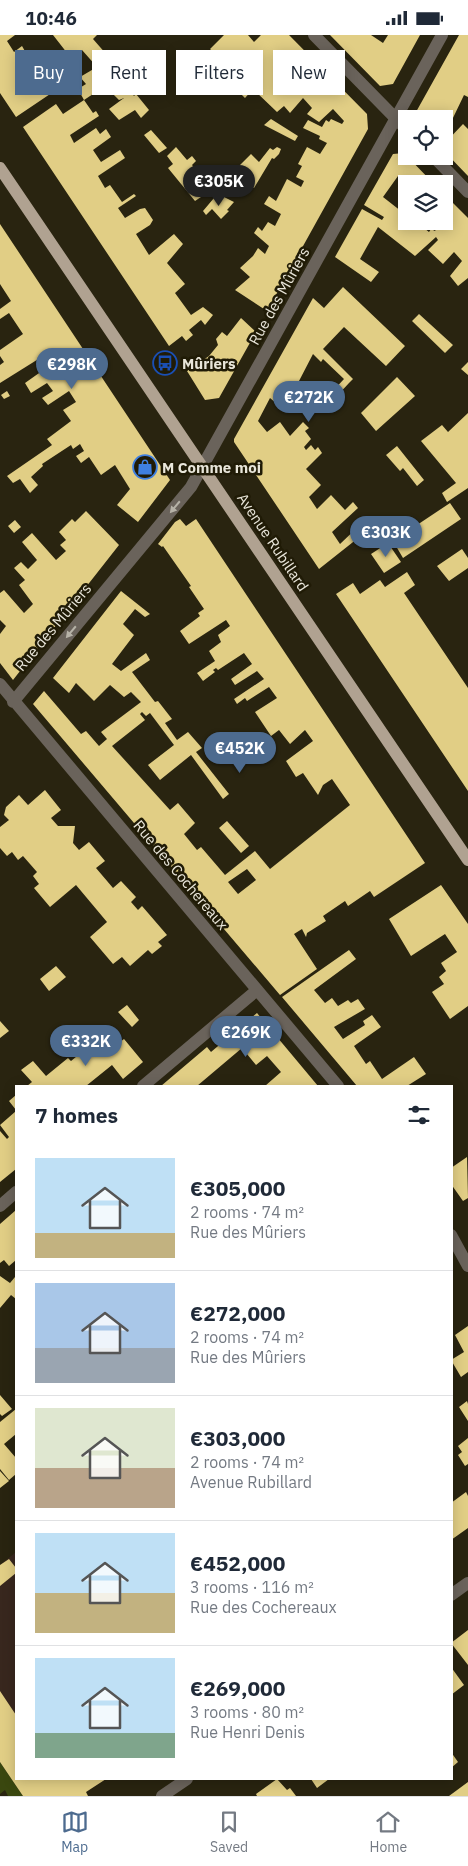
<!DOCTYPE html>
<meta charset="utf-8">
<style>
:root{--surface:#fff;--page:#f6f6f7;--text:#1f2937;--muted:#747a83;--line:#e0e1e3;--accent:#4d6b8f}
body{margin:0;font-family:"IBM Plex Sans",sans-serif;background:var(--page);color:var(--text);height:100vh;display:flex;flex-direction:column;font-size:19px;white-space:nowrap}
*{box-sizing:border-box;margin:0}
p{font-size:16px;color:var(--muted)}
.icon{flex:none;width:28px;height:28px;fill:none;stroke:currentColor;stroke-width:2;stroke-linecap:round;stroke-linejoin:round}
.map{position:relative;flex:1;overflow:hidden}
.sheet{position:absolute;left:15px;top:1050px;width:438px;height:695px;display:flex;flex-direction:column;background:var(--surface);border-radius:0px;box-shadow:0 2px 12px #0003}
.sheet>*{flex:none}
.guide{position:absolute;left:15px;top:15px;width:439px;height:45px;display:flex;gap:10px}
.fabs{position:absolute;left:398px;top:75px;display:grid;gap:10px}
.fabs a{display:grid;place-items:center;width:55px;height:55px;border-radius:0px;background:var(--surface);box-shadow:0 2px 12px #0003;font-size:25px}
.price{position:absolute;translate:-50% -42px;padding:0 11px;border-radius:18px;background:var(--accent);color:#fff;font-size:16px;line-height:32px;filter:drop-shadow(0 1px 2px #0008)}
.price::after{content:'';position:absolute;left:50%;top:30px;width:15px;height:11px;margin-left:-8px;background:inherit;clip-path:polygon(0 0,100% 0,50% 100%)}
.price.selected{background:#222;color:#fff}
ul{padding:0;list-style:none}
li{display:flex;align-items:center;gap:15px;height:125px;padding:0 20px}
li+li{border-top:1px solid var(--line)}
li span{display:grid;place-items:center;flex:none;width:140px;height:100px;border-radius:0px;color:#555}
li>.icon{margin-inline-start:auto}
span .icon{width:60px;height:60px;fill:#fffc;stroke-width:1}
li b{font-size:21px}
h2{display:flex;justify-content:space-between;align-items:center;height:60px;padding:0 20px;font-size:21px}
.tag{padding:0 18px;border-radius:0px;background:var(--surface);box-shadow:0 2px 12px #0003;font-size:18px;line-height:45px}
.tag.selected{background:var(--accent);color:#fff}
.status{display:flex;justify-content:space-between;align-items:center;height:35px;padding:0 25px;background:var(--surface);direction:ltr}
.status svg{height:14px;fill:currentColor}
.tab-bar{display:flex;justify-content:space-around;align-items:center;height:70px;border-top:1px solid var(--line);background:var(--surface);font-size:14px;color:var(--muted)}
.tab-bar a{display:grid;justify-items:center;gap:2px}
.tab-bar .selected{color:var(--accent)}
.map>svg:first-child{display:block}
</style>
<div class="status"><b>10:46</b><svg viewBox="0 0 49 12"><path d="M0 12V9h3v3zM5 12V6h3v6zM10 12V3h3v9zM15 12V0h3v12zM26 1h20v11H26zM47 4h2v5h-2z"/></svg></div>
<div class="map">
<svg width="468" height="1761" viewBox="0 0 468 1761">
<rect width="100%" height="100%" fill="#292410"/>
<!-- education -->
<path fill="#38271e" d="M16,1517V1744H106L86,1757L23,1761L0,1727V1530Z"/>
<!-- green -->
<path fill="#3a470f" d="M0,1727L23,1761H8L5,1755L0,1759Z"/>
<!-- building -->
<path fill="#e1ce85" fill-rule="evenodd" d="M0,0H15L7,6L14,17L22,11L41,44L52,36L62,51L16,82L0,58Z
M53,0H97L93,4L107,20L102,25L118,42L121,39L133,53L130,56L134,61L136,59L149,75L141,83L135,75L119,85L109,74L124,63L119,65L105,51L84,65L78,54L86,49L80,42L97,32L82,15L71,23Z
M224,0H248L254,7L261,0H289L367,79L368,94L267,276L235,255L250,242L240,233L253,221L258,213L265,219L269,211L254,198L258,192L262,196L268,187L275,191L281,179L264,169L269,161L276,166L287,144L301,152L304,146L296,142L302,131L298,129L307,112L320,119L327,108L319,104L320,101L303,93L308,85L322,92L326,85L329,87L331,84L342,89L344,86L333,74L319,87L307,79L312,73L303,63L290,78L284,71L277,77L253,54L245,63L238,56L248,46L233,31L229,33L210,14Z
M330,0H371L383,8L388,0H420L393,49L380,51Z
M459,0H468V62L464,60L452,85L440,77L436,84H417L416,77Z
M84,65L93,78L96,76L99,81L70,100L74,108L96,93L100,99L106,94L111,102L93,115L101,127L120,115L125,123L98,141L105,153L110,150L122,167L134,159L136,161L118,173L125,183L140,174L145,173L153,185L150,190L136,199L149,220L174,199L183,209L167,228L185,249L175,258L191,280L203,272L213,280L205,290L201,285L189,295L193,300L186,306L182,301L169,311L23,92L56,69L63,79Z
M271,84L298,101L295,106L264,90Z
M463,89L468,94V141L444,116V109Z
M151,95L167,113L159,118L144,100Z
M176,112L187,125L192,121L196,126L192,130L206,147L196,157L201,162L195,166L168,133L173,129L167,121Z
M277,112L281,114L279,119L274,124L272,123L254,153L241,146L246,140L238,132L251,119L259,127L270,113L273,115Z
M404,118L434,149H407L398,141L383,162L406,180V186H415L429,197L431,194L435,196L441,186H444V159L468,183V243L458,251L450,241L462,226L454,217L443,229L428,215L438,205L436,202L415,221L378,192L360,224L379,237L371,247L335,222L362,174L382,185L384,182L364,170L393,119Z
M224,162L234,167L227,175L229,176L221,184L212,174L206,180L203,176L214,163L219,167Z
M0,189L170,445L138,487L117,470L130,454L115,430L101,440L89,422L81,428L76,421L84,416L80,409L73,414L71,410L42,429L43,431L31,442L38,450L30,458L20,444L13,448L7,441L52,410L47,404L71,386L63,375L76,367L69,356L48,370L42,363L53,356L47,348L31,358L25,348L49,331L41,319L40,323L0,348V330L4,327L0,321V315L23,299L9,278L0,284V274L11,266L0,249Z
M343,252L405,311L386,331L344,292L323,314L353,344L349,348L336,362L331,358L344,344L323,324L321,327L313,319L299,346L287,361L291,365L283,374L270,363L258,386L267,397L280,387L290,401L303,387L309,393L305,396L311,404L304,412L306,415L311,410L315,415L318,412L322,418L306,434L321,450L309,462L317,474L331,460L345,475L353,467L358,473L332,497L340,509L361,489L367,496L319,534L234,407V404L313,263L324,273Z
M419,279L453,310L445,318L412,286Z
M241,283L256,297L219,363L205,365L187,336L209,321L218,310L216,304L222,297L227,301Z
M468,327V340L461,334Z
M397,342L415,361L376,396L361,378Z
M7,356L10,361L4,364L1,360Z
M468,378V453L447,467L442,458L456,448L421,406L442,390L448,397Z
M397,411L424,445L417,451L403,433L400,436L386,420Z
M450,468L461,484L403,523L393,506Z
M86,476L119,510L13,645L0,628V599L6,591L0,585V558L4,555L24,578L33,569L19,550L25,545L14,533L21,527L28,534L37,525L22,507L32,498L56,525L66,516L60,510L66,505L59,497L72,484L75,487Z
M180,484L186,491L196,484L425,828L374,862L370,856L348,871L345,866L323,881L326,886L307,898L306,902L302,894L294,899L317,934L280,960L33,669L44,656L81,699L86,696L99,711L107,704L101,697L141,667L131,657L124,662L110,650L94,666L76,648L69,658L53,643L121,556L150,579L145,582L135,574L123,589L134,600L112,629L121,636L146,618L150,625L132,637L155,667L158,666L172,684L165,688L177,705L188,697L202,713L196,717L229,759L223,764L191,720L160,745L148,730L174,710L150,678L146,681L142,677L140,679L145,685L112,711L170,775L178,768L195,788L184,799L197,815L201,812L225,840L255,816L270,834L350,770L332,744L323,750L318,760L303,738L296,742L286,726L313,706L305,695L290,709L279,695L271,701L255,677L277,663L269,652L247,666L245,663L237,669L234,664L264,644L257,636L235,650L231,644L252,629L244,618L218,635L216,633L213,635L215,637L203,646L197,638L215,626L209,616L221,607L218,600L230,591L226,585L189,609L180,596L200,581L198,578L204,574L189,552L191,551L163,511L162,512L158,509L175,487ZM247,834L256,845L238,859L228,847Z
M15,485L21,492L14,498L8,491Z
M388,508L401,527L384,538L371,519Z
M462,514L468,523V533L449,546L437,531Z
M407,537L415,550L404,558L468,653V756L336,559L353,548L360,559L380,545L385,552Z
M45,755L61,775L51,783L58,791H75L73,808L79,815L89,807L105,826L96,833L113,853L121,846L136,862L131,867L138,875L142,871L167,900L158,907L162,911L152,919L148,915L130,931L122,922L113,929L90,902L107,887L76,850L50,872L34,853L39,849L33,841L37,837L23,821L18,825L12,817L7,821L0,813V792L9,785L4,780L6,772L19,760L28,770Z
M227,786L249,811L241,818L219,793Z
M441,850L468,889V971L450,984L432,957L444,949L439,942L446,936L441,928L457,917L445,899L411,921L389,884Z
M349,915L356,924L314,955L325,968L332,963L338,971L348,965L351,968L358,964L365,974L334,992L343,1004L365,990L363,986L372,980L381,992L354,1011L366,1029L370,1026L382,1044L414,1022L426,1039L407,1051H357L282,962Z
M56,931L66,942L49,956L40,944Z
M127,970L139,985L132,992L118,977Z
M257,978L318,1051H265L281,1037L267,1021L256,1030L242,1013L197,1051H161L207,1012L211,1017Z
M0,986L9,996L0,1003Z
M124,1004L143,1027L123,1044L112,1030L86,1051H27L32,1047L21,1035L33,1026L46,1041L68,1023L71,1026L93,1008L103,1020Z
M16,1060V1075L9,1066Z
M16,1076V1134L0,1147V1096L7,1104L9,1102L0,1090Z
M467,1122L468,1163L463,1166L451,1149V1133Z
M16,1175V1225L9,1231L4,1225L0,1228V1189Z
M0,1241L10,1248L15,1242L16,1243V1264L11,1260L0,1273Z
M468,1291V1337L461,1342L451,1325L464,1317L455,1300Z
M0,1360L12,1374L2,1381L0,1379Z
M467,1366L468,1369V1386L459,1372Z
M16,1374V1399L4,1409L16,1423V1439L9,1445L0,1434V1387Z
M468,1403V1429L465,1431L458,1420L462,1417L458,1411Z
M0,1436L9,1446L0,1453Z
M466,1457L468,1461V1493L451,1505V1468Z
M9,1524L16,1533V1538L0,1551V1530Z
M468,1595V1630L451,1608Z
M451,1632L464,1650L451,1660Z
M0,1656L16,1680V1744H106L86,1757L88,1761H23L0,1727Z
M451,1717L458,1727L451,1733Z
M277,1744L287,1755L290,1753L296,1761H257L256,1759Z
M311,1744H329L317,1753Z
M468,1747V1761H449Z"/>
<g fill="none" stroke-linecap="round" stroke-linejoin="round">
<!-- minor -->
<path stroke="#6a635b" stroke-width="12" d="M314,0L406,94
M433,121L468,157
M0,649L338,1051
M13,667L191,452L442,0
M143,1051L257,955
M0,1171L16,1157
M451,1200L468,1231
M451,1560L468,1548
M162,1761L187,1744"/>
<!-- primary -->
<path stroke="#b0a291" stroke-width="12" d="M0,133L468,825"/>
</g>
<!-- one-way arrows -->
<defs><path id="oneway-solid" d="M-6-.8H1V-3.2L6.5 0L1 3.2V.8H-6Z" transform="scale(1.25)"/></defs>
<g fill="#b6b2a7">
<use href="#oneway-solid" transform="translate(175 472) rotate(130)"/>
<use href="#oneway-solid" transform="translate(71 597) rotate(130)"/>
</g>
<!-- icons -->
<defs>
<g id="bus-ring" transform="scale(1.25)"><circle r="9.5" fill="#201b06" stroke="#1a4fb4" stroke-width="1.5"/><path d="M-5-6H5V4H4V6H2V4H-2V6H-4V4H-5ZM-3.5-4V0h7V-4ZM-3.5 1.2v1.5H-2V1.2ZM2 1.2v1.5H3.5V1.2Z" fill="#1a4fb4"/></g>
<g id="shop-ring" transform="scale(1.25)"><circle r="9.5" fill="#201b06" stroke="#3f7fe0" stroke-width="1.5"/><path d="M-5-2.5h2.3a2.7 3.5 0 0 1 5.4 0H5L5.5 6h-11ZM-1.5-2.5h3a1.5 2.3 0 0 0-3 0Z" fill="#3f7fe0"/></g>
</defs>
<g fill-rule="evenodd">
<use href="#bus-ring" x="165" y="328"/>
<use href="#shop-ring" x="145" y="432"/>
</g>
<g text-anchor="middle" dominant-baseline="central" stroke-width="5" stroke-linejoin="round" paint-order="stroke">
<!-- street labels -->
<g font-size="15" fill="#e9e6da" stroke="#201b06">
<text transform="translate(279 261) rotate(-61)">Rue des Mûriers</text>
<text transform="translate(273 507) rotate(56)">Avenue Rubillard</text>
<text transform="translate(53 592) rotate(-50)">Rue des Mûriers</text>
<text transform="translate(181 840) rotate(50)">Rue des Cochereaux</text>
</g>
<!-- poi labels -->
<g font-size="15" font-weight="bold" fill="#e9e6da" stroke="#201b06" text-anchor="start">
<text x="182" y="328">Mûriers</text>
<text x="162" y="432">M Comme moi</text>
</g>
</g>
</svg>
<div class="fabs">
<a><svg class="icon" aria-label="locate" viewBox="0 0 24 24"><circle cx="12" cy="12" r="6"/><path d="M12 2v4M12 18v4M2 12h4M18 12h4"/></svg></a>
<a><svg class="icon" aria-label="layers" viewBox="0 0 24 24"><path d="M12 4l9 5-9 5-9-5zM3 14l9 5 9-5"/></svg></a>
</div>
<b class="price selected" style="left:219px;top:172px">€305K</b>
<b class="price" style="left:72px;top:355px">€298K</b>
<b class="price" style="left:309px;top:388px">€272K</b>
<b class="price" style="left:386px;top:523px">€303K</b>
<b class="price" style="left:240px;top:739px">€452K</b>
<b class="price" style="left:246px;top:1023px">€269K</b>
<b class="price" style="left:86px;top:1032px">€332K</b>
<div class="guide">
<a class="tag selected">Buy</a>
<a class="tag">Rent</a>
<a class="tag">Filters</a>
<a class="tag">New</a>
</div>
<section class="sheet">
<h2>7 homes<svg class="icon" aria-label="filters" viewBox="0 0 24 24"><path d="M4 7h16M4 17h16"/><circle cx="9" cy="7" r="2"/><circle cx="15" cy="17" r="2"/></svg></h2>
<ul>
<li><span style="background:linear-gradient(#bfe0f5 75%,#c2b280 0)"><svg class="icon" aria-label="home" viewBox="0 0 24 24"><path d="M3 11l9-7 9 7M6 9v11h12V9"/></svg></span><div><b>€305,000</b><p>2 rooms · 74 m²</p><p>Rue des Mûriers</p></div></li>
<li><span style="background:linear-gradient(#a9c7e8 65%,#9aa5b1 0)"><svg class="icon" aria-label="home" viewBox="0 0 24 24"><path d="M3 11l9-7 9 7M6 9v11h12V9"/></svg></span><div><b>€272,000</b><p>2 rooms · 74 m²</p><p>Rue des Mûriers</p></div></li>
<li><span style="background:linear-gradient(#dfe7d0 60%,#b9a48a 0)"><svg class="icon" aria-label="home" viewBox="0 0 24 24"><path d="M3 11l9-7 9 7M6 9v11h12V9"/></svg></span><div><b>€303,000</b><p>2 rooms · 74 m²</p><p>Avenue Rubillard</p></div></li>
<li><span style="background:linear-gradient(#bfe0f5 60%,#c2b280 0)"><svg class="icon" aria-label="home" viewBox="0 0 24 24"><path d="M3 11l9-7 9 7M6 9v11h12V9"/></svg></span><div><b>€452,000</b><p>3 rooms · 116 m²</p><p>Rue des Cochereaux</p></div></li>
<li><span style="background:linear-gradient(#bfe0f5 75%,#7fa58c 0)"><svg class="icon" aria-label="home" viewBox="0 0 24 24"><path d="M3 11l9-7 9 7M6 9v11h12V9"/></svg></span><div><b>€269,000</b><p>3 rooms · 80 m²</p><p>Rue Henri Denis</p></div></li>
</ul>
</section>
</div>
<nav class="tab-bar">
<a class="selected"><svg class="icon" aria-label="map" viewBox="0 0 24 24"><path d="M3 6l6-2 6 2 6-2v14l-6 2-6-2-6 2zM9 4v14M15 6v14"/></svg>Map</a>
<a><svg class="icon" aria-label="saved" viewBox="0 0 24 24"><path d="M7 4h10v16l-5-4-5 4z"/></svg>Saved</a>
<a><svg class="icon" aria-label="home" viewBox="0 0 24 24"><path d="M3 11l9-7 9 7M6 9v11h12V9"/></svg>Home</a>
</nav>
